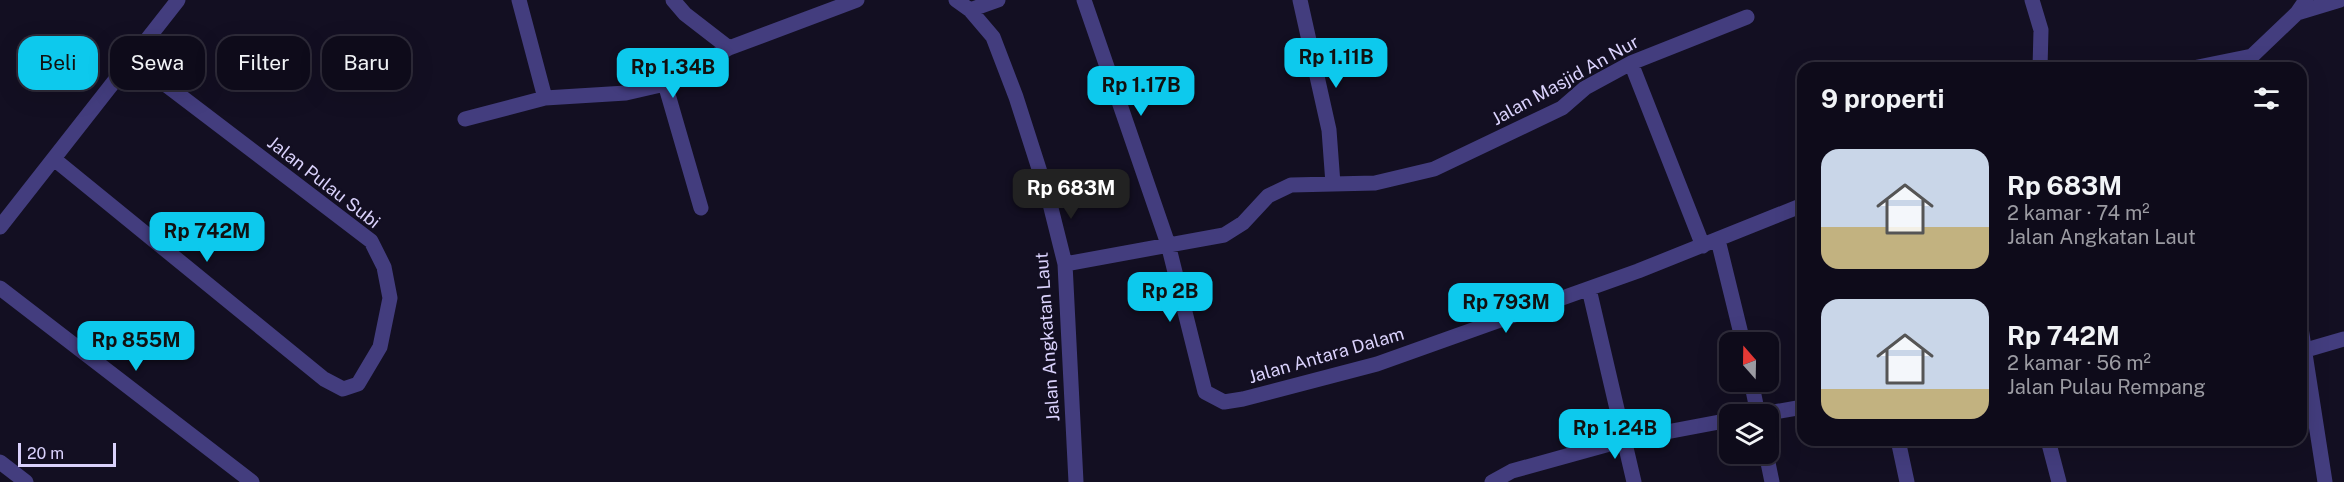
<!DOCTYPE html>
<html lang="id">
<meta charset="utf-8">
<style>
:root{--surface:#0e0b1a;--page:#171423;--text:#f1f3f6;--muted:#9b9ba2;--line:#2e2b39;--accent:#0dc9ed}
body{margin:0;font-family:"Public Sans",sans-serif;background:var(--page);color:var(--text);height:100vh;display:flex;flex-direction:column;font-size:22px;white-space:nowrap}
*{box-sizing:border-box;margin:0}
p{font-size:20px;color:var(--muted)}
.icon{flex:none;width:33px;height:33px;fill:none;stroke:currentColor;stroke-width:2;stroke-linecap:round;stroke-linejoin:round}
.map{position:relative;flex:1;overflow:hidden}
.drawer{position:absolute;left:1797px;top:62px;width:510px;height:384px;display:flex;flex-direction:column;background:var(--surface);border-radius:18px;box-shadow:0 6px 24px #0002,0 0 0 2px var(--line)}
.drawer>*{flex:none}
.banner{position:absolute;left:18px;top:36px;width:570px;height:54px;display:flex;gap:12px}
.needle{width:39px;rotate:340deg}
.buttons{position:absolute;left:1719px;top:332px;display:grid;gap:12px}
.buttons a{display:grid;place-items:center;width:60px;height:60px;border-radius:12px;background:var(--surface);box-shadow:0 6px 24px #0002,0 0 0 2px var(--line);font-size:30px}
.scale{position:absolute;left:18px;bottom:15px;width:98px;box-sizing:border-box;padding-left:6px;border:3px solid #dad2fc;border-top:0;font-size:16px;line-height:21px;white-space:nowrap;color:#dad2fc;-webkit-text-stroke:4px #130f22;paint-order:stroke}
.price{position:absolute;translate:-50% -51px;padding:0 14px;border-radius:12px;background:var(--accent);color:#111;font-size:20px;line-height:39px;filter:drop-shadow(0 2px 3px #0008)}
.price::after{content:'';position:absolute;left:50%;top:36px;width:18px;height:14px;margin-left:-9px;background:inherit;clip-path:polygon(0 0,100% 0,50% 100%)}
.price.on{background:#222;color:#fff}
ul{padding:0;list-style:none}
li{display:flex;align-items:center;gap:18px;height:150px;padding:0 24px}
li span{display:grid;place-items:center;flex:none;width:168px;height:120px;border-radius:18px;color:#555}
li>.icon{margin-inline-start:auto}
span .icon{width:72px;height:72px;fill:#fffc;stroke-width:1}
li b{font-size:26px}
h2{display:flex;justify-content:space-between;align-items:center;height:72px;padding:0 24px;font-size:26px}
.tag{padding:0 21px;border-radius:18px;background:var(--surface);box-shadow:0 6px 24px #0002,0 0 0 2px var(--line);font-size:21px;line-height:54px}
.tag.on{background:var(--accent);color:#111}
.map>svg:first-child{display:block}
</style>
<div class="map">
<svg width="2344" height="482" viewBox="0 0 2344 482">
<rect width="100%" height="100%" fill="#130f22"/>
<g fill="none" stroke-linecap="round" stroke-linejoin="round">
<!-- minor -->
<path stroke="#433d7e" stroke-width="15" d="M519,0L545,98
M673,0L685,14L729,48
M956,0L970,10L993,37L1016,97L1049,200L1065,264L1076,482
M1084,0L1168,244L1205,392L1224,402L1243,399L1377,364L1638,271L1803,205
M1300,0L1329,130L1333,184
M2032,0L2041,30L2040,68
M970,10L998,0
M2297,13L2340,0
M2252,56L2297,13L2306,0
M1631,63L1703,246
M2193,68L2252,56
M665,84L701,208
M465,119L545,98L626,93L665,84L729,48L857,0
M54,159L324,379L343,389L358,384L380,347L390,298L384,267L371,241L132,59
M0,227L178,0
M1718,240L1743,342
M1065,264L1224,235L1243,223L1268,196L1291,185L1375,183L1434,169L1562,108L1585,88L1631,63L1747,17
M0,288L252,482
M1589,289L1634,482
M2301,328L2325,482
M2306,350L2344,339
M1751,381L1758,414
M1762,414L1803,407
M1898,440L1907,482
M2048,440L2059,482
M1766,453L1772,482
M0,462L26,482
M1492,482L1512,471L1624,440L1730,420"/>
</g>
<g text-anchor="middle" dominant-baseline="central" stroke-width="4.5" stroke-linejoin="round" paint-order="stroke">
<!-- street labels -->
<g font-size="18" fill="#dad2fc" stroke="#130f22">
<text transform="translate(1565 80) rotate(-29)">Jalan Masjid An Nur</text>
<text transform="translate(324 182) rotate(38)">Jalan Pulau Subi</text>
<text transform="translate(1047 337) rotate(-94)">Jalan Angkatan Laut</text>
<text transform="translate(1326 355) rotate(-16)">Jalan Antara Dalam</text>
</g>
</g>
</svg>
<div class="buttons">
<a><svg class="needle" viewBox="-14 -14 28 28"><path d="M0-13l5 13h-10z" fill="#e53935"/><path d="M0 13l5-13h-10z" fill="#9b9ba2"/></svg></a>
<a><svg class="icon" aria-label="layers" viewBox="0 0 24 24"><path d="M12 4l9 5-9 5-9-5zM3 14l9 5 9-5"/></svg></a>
</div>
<div class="scale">20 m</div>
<b class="price" style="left:1336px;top:89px">Rp 1.11B</b>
<b class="price" style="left:673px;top:99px">Rp 1.34B</b>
<b class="price" style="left:1141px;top:117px">Rp 1.17B</b>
<b class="price on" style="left:1071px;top:220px">Rp 683M</b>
<b class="price" style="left:207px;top:263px">Rp 742M</b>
<b class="price" style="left:1170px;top:323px">Rp 2B</b>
<b class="price" style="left:1506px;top:334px">Rp 793M</b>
<b class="price" style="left:136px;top:372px">Rp 855M</b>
<b class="price" style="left:1615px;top:460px">Rp 1.24B</b>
<div class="banner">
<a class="tag on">Beli</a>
<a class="tag">Sewa</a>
<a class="tag">Filter</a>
<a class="tag">Baru</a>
</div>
<section class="drawer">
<h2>9 properti<svg class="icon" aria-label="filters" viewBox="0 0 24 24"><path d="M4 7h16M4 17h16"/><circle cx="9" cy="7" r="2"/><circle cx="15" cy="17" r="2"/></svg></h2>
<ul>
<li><span style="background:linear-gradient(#c9d6e8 65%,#c2b280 0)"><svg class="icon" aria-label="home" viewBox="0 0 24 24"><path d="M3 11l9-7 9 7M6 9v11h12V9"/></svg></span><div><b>Rp 683M</b><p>2 kamar · 74 m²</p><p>Jalan Angkatan Laut</p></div></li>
<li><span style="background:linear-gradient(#c9d6e8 75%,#c2b280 0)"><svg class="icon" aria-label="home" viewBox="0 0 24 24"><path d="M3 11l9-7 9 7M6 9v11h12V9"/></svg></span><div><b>Rp 742M</b><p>2 kamar · 56 m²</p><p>Jalan Pulau Rempang</p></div></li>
</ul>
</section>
</div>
